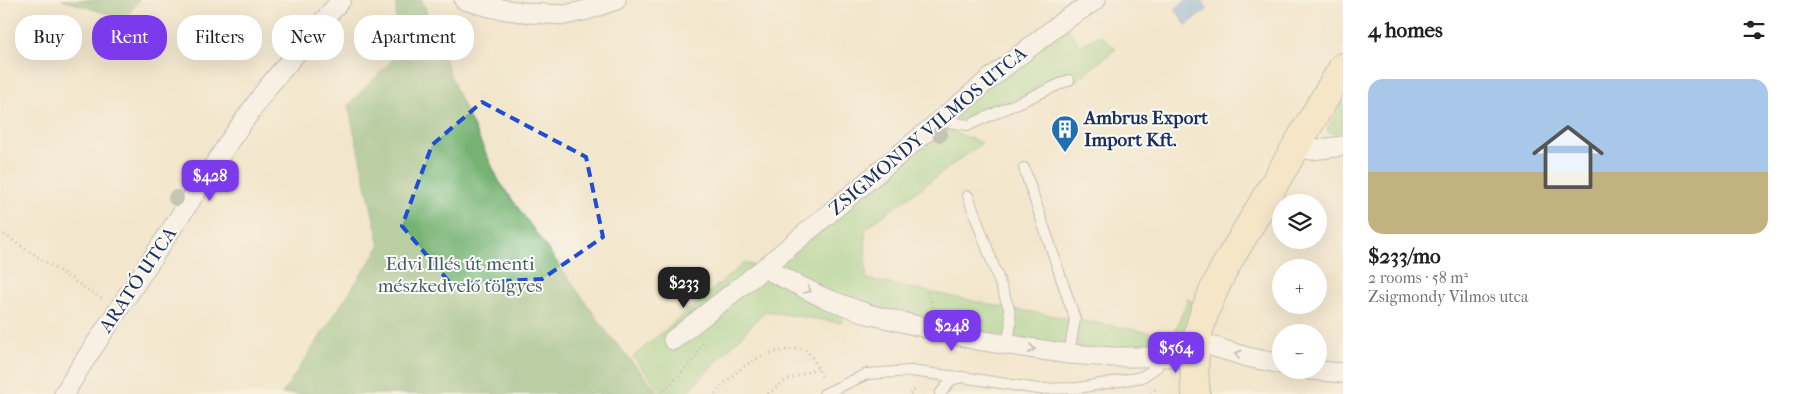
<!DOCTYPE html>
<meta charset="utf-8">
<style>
:root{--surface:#fff;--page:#f2f2f2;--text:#202124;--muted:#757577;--line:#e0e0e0;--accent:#7c3aed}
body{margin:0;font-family:"IM FELL French Canon",serif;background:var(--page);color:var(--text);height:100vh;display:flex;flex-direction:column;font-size:19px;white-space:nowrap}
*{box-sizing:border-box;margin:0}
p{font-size:16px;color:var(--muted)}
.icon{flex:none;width:28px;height:28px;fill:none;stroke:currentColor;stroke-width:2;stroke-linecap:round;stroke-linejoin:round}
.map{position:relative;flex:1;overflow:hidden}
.sheet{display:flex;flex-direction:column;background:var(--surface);width:450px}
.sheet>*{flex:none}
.top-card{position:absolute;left:15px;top:15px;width:475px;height:45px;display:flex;gap:10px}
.buttons{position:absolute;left:1272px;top:194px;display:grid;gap:10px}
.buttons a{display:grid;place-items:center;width:55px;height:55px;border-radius:50%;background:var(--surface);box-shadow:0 5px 20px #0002;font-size:25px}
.price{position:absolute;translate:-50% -42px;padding:0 11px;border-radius:10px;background:var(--accent);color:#fff;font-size:16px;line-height:32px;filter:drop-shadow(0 1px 2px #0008)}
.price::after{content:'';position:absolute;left:50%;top:30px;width:15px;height:11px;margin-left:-8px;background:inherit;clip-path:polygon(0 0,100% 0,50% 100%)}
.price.current{background:#222;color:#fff}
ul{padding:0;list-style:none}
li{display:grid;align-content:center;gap:10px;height:265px;padding:0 25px}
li+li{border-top:1px solid var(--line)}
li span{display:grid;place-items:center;height:155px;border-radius:15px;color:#555}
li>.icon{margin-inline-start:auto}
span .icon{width:90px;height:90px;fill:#fffc;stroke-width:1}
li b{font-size:21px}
h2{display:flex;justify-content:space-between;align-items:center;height:60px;padding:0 25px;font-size:21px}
.tag{padding:0 18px;border-radius:20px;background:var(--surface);box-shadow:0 5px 20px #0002;font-size:18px;line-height:45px}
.tag.current{background:var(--accent);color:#fff}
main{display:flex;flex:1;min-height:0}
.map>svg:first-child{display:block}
</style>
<main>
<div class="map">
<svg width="1343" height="394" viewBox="0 0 1343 394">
<rect width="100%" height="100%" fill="#fdfcf7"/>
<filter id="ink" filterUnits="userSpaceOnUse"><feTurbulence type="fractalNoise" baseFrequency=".02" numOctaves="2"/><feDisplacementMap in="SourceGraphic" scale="10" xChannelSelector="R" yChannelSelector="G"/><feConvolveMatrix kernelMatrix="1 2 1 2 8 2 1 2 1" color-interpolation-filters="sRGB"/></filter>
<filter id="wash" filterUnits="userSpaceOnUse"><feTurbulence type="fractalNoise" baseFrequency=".0096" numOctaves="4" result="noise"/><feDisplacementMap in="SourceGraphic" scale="20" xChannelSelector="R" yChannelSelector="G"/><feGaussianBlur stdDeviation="1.12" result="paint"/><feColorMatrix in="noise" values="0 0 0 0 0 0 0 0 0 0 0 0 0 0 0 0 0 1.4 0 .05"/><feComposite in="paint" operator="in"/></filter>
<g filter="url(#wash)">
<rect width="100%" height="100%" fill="#f2e6cc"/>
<!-- green -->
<path fill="#93d085" stroke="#578072" d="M1069,29L1080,46L1100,35L1116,49L1072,84L1068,76L968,120L948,118L1055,34Z
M1343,100V131L1334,133L1328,132V127Z
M940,127L982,143L865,229L866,279L1003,307L1166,335L1175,331L1188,299L1194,303C1190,317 1188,339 1174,345L1112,351L1051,344L919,322L870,309L772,266Z
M745,262L846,311L841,323L765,311L686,394H663L633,357Z"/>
<!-- forest -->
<path fill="#76b272" stroke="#487068" d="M62,0H139L125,19Z
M396,0H422L456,90L499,181L609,335L660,394H282L380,246L348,105L396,56Z"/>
<!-- water -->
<path fill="#6faae0" stroke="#456c9f" d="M1187,0H1201L1208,9L1186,25L1175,9Z"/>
</g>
<g filter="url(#ink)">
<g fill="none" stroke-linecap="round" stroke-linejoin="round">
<!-- lane casing -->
<g stroke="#868a95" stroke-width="12">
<path id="lane" d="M940,121L969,125L1069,80
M1024,168L1075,319L1069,354
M968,196L1009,308L1011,324L1007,345
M824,394L867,374L910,371L958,377
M940,394L951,380L962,377L1038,389L1078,388L1142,377L1157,367L1159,357"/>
</g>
<!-- street casing -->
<g stroke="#868a95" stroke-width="21">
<path id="street" d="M464,0L494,8L529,13L565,15L587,10L616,0
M1296,147L1311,150L1343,146
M764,268L822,297L868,314L977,340L1069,354L1112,357H1193
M673,340L764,268L987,81L1062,22L1096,0
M1195,341L1247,357L1281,364
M1309,370L1343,373
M64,394L79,369L233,136L267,88L341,0"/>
</g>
<!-- secondary casing -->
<g stroke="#868a95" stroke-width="30">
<path id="secondary" d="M1196,394C1189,345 1203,310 1225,267L1343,67"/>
</g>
<!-- path -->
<path stroke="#868a95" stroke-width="3" stroke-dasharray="1 4" stroke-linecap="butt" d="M0,232L102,299
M927,292L934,310
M661,394L696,357L704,342
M715,394C734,371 758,352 789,350C793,349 801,348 805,350C811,352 820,372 823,379
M768,394L783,382L818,368
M910,394L917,388
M1151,394L1157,387"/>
<!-- lane -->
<use href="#lane" stroke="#fff" stroke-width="10"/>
<!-- street -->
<use href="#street" stroke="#fff" stroke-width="19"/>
<!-- secondary -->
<use href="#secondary" stroke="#f9e7c3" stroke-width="28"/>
</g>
<!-- trees -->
<g fill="#909c96">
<circle cx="940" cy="134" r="8"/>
<circle cx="176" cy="198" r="8"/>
</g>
<!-- one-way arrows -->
<defs><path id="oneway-chevron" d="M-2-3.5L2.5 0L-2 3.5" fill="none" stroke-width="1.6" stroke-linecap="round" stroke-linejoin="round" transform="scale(1.25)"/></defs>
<g stroke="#8d97ae">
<use href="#oneway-chevron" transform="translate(808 290) rotate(26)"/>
<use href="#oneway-chevron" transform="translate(1032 349) rotate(9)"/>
<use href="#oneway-chevron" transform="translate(1238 354) rotate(-163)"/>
</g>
</g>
<!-- marked area -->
<path d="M0 0H1343V394H0ZM482,102L586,157L603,237L542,279L451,284L402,226L432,145Z" fill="#f2e6cc" fill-opacity=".55" fill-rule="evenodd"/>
<path fill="none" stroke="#1d4ed8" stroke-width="4" stroke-dasharray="10 6" stroke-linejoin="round" d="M482,102L586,157L603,237L542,279L451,284L402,226L432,145Z"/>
<!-- icons -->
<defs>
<g id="building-pin" transform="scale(1.4375)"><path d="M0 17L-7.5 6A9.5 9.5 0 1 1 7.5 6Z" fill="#1f6fb2" stroke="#fdfcf7"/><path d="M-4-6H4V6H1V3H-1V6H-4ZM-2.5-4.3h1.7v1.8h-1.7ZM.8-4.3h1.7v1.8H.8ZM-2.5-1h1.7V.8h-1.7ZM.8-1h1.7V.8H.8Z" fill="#fff"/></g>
</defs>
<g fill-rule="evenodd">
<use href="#building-pin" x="1065" y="129"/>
</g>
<g text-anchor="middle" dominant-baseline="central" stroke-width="4" stroke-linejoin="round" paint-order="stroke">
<!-- poi labels -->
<g font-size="19" font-weight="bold" fill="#1b2f5e" stroke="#fdfcf7" text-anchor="start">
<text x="1084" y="118">Ambrus Export<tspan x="1084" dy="22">Import Kft.</tspan></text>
</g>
<!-- street labels -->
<g font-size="19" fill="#1b2f5e" stroke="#fdfcf7">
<text transform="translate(928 131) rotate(-40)">ZSIGMONDY VILMOS UTCA</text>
<text transform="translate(138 280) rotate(-56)">ARATÓ UTCA</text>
</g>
<!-- park labels -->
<g font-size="19" fill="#3f5f6a" stroke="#fdfcf7">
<text x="460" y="264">Edvi Illés út menti<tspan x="460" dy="22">mészkedvelő tölgyes</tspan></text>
</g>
</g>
</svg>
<div class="buttons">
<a><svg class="icon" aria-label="layers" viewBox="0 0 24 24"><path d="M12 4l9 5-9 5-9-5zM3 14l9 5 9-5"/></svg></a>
<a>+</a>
<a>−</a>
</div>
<b class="price" style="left:210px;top:202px">$428</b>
<b class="price current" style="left:684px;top:309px">$233</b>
<b class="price" style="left:952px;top:352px">$248</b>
<b class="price" style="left:1176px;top:374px">$564</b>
<div class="top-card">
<a class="tag">Buy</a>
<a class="tag current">Rent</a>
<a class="tag">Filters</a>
<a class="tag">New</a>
<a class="tag">Apartment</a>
</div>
</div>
<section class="sheet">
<h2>4 homes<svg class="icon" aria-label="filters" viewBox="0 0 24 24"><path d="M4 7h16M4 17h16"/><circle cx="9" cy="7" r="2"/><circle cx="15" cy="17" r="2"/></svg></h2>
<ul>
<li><span style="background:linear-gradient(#a9c7e8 60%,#c2b280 0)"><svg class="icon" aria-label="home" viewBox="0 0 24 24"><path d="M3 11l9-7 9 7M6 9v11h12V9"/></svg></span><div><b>$233/mo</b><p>2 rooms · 58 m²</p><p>Zsigmondy Vilmos utca</p></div></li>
</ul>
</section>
</main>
